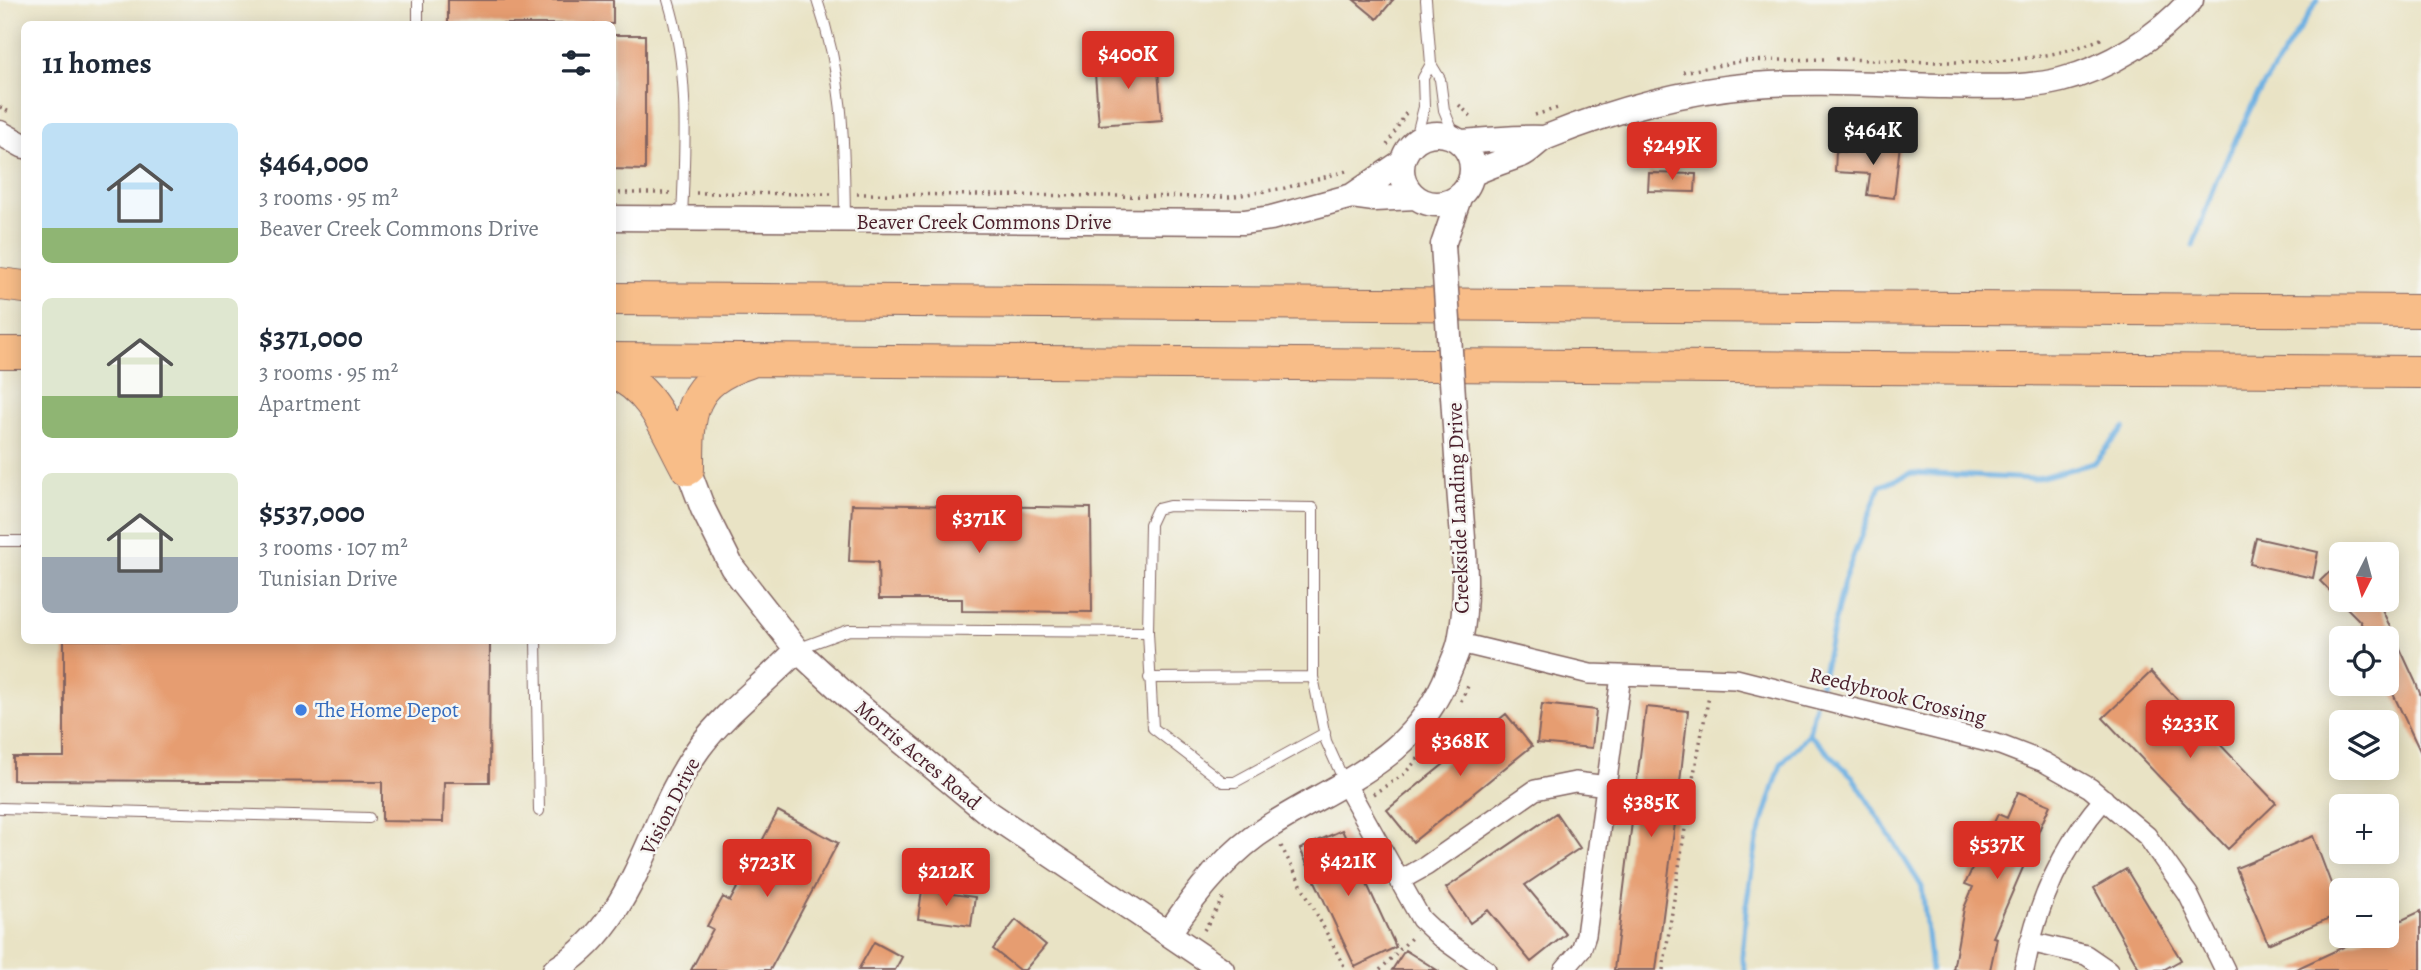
<!DOCTYPE html>
<meta charset="utf-8">
<style>
:root{--surface:#fff;--page:#f2f2f3;--text:#1f2937;--muted:#747a83;--accent:#d93025}
body{margin:0;font-family:Alegreya,serif;background:var(--page);color:var(--text);height:100vh;display:flex;flex-direction:column;font-size:26px;white-space:nowrap}
*{box-sizing:border-box;margin:0}
p{font-size:23px;color:var(--muted)}
.icon{flex:none;width:38px;height:38px;fill:none;stroke:currentColor;stroke-width:2;stroke-linecap:round;stroke-linejoin:round}
.map{position:relative;flex:1;overflow:hidden}
.side{position:absolute;left:21px;top:21px;width:595px;height:623px;display:flex;flex-direction:column;background:var(--surface);border-radius:10px;box-shadow:0 4px 18px #0003}
.side>*{flex:none}
.needle{width:46px;rotate:186deg}
.buttons{position:absolute;left:2329px;top:542px;display:grid;gap:14px}
.buttons a{display:grid;place-items:center;width:70px;height:70px;border-radius:10px;background:var(--surface);box-shadow:0 4px 18px #0003;font-size:35px}
.price{position:absolute;translate:-50% -60px;padding:0 16px;border-radius:7px;background:var(--accent);color:#fff;font-size:23px;line-height:46px;filter:drop-shadow(0 2px 4px #0008)}
.price::after{content:'';position:absolute;left:50%;top:42px;width:21px;height:16px;margin-left:-10px;background:inherit;clip-path:polygon(0 0,100% 0,50% 100%)}
.price.selected{background:#222;color:#fff}
ul{padding:0;list-style:none}
li{display:flex;align-items:center;gap:21px;height:175px;padding:0 21px}
li span{display:grid;place-items:center;flex:none;width:196px;height:140px;border-radius:10px;color:#555}
li>.icon{margin-inline-start:auto}
span .icon{width:84px;height:84px;fill:#fffc;stroke-width:1}
li b{font-size:30px}
h2{display:flex;justify-content:space-between;align-items:center;height:84px;padding:0 21px;font-size:30px}
.map>svg:first-child{display:block}
</style>
<div class="map">
<svg width="2421" height="970" viewBox="0 0 2421 970">
<rect width="100%" height="100%" fill="#f6f6f2"/>
<filter id="ink" filterUnits="userSpaceOnUse"><feTurbulence type="fractalNoise" baseFrequency=".0143" numOctaves="2"/><feDisplacementMap in="SourceGraphic" scale="14" xChannelSelector="R" yChannelSelector="G"/><feConvolveMatrix kernelMatrix="1 2 1 2 8 2 1 2 1" color-interpolation-filters="sRGB"/></filter>
<filter id="wash" filterUnits="userSpaceOnUse"><feTurbulence type="fractalNoise" baseFrequency=".00686" numOctaves="4" result="noise"/><feDisplacementMap in="SourceGraphic" scale="28" xChannelSelector="R" yChannelSelector="G"/><feGaussianBlur stdDeviation="1.57" result="paint"/><feColorMatrix in="noise" values="0 0 0 0 0 0 0 0 0 0 0 0 0 0 0 0 0 1.4 0 .05"/><feComposite in="paint" operator="in"/></filter>
<g filter="url(#wash)">
<rect width="100%" height="100%" fill="#e9e3c5"/>
<g fill="none" stroke-linecap="round" stroke-linejoin="round">
<!-- stream -->
<path stroke="#6db0e2" stroke-width="5" d="M2193,246L2216,181L2256,97L2318,0
M1818,695L1844,581L1880,486L1912,473L2034,479L2094,463L2124,428
M1809,734L1853,777L1922,887L1931,970
M1745,970L1742,957L1747,900L1757,841L1781,764L1809,734L1815,705"/>
</g>
<g id="blocks">
<!-- building -->
<path fill="#e69d71" d="M448,0H613V24H448Z
M1354,0H1393L1377,19Z
M612,35H645V170L612,169Z
M1157,58L1162,120L1099,125L1094,61Z
M1873,141L1900,144L1894,198L1867,195L1870,174L1835,172L1836,151L1872,153Z
M1649,173L1696,174L1695,192L1648,191Z
M852,504L1091,508L1092,612L962,611V599H879L878,562L849,561Z
M2256,538L2318,552L2313,578L2250,564Z
M2342,560V600H2375L2380,605L2415,681L2421,696V753L2387,681V639H2368L2360,621L2320,581Z
M64,640H490L489,782H444L443,822L382,821V782L13,780V757H64Z
M2151,672L2276,803L2228,849L2103,718Z
M1542,704L1596,710L1592,748L1537,743Z
M1646,707L1688,711L1678,800L1656,970H1614Z
M1506,714L1532,746L1413,842L1387,810Z
M2018,792L2050,805L1993,937L1997,938L1990,970H1953L1964,908L1973,887L1965,884L1998,814L2007,818Z
M778,811L838,843L770,970H691L713,929L707,926L723,897L730,901Z
M1556,813L1580,848L1525,885L1566,934L1531,962L1488,910L1470,923L1446,888Z
M1342,830L1396,947L1355,967L1300,849Z
M2313,836L2342,913L2268,944L2236,868Z
M2126,869L2181,960L2163,970H2140L2094,888Z
M922,890L975,897L971,926L918,919Z
M2421,911V970H2294L2367,936H2387V927Z
M1016,920L1046,945L1025,970H1019L993,949Z
M874,942L902,957L895,970H858Z
M1405,950L1437,970H1392Z"/>
</g>
</g>
<g filter="url(#ink)">
<use href="#blocks" fill-opacity="0" stroke="#826461" stroke-width="2"/>
<g fill="none" stroke-linecap="round" stroke-linejoin="round">
<!-- service casing -->
<g stroke="#826461" stroke-width="12">
<path id="service" d="M668,0C690,70 685,146 682,218
M817,0C844,78 844,139 845,220
M1426,0L1431,64L1440,79L1444,110L1456,139
M418,24V0
M1415,142L1424,107L1423,78L1431,64
M0,541H24
M1148,632L1153,728L1223,782H1235L1325,733
M536,640L539,811
M797,649L849,630L1148,632L1150,524L1157,509L1169,506L1313,508V677L1326,741L1344,781
M1149,678L1313,677
M0,808L369,818"/>
</g>
<!-- minor casing -->
<g stroke="#826461" stroke-width="22">
<path id="minor" d="M1460,643L1590,674L1736,679L2000,745L2044,762L2090,788L2147,836L2188,894L2225,970
M1345,783L1421,919L1440,937L1486,970
M1399,881L1426,866L1535,790L1575,782L1608,786
M2030,942L2086,955L2108,970
M1564,970L1581,950L1586,935L1621,676
M2024,970C2036,907 2061,848 2104,799"/>
</g>
<!-- tertiary casing -->
<g stroke="#826461" stroke-width="27">
<path id="tertiary" d="M0,133L24,146
M1402 169a35 35 0 1 1 70 0a35 35 0 1 1-70 0Z
M1459,142C1488,141 1516,136 1544,138
M1472,174C1488,166 1504,161 1521,155C1531,151 1537,141 1547,137C1611,111 1684,91 1753,85C1816,80 1881,85 1945,86C1982,87 2024,89 2061,80C2109,68 2159,36 2191,0
M1352,196L1374,199L1416,197
M612,218L1244,222L1271,218L1352,196L1402,162
M1443,245L1460,195
M688,469L703,509L732,567L797,650L847,696L986,811L1222,970
M1169,933C1196,892 1228,852 1270,826C1344,779 1415,760 1449,671C1453,661 1458,651 1460,641C1471,587 1461,527 1458,472
M555,970C638,920 646,821 699,748C726,711 766,683 797,650"/>
</g>
<!-- trunk casing -->
<g stroke="#826461" stroke-width="34">
<path id="trunk" d="M0,284L24,287
M612,299L2421,311
M0,353H24
M612,359L2421,372
M612,373C652,386 668,434 687,468
M688,469C688,413 688,382 749,362"/>
</g>
<!-- path -->
<path stroke="#826461" stroke-width="3.5" stroke-dasharray="2 5" stroke-linecap="butt" d="M1836,59C1921,60 2027,73 2105,37
M1683,72L1743,61L1825,59
M1459,105L1474,119
M0,107L11,113
M1535,115L1558,108
M1387,145L1406,113
M612,193H671
M696,193L832,194
M857,194L1229,197L1285,188L1350,170
M1461,701L1468,686
M1373,794L1403,775L1428,748
M1281,846L1346,970
M1204,930L1224,897
M1380,970L1412,937
M1663,970L1686,822V797L1692,784L1709,696"/>
<!-- service -->
<use href="#service" stroke="#fff" stroke-width="10"/>
<!-- minor -->
<use href="#minor" stroke="#fff" stroke-width="19"/>
<!-- tertiary -->
<use href="#tertiary" stroke="#fff" stroke-width="24"/>
<!-- trunk -->
<use href="#trunk" stroke="#f8bd88" stroke-width="32"/>
<!-- tertiary-bridge casing -->
<g stroke="#826461" stroke-width="27" stroke-linecap="butt">
<path id="tertiary-bridge" d="M1443,245L1458,472"/>
</g>
<!-- tertiary-bridge -->
<use href="#tertiary-bridge" stroke="#fff" stroke-width="24"/>
</g>
</g>
<!-- markers -->
<circle fill="#3f7fe0" stroke="#f6f6f2" stroke-width="2.5" cx="301" cy="710" r="7"/>
<g text-anchor="middle" dominant-baseline="central" stroke-width="5" stroke-linejoin="round" paint-order="stroke">
<!-- street labels -->
<g font-size="21" fill="#4a1f2b" stroke="#f6f6f2">
<text x="984" y="222">Beaver Creek Commons Drive</text>
<text transform="translate(1458 508) rotate(-92)">Creekside Landing Drive</text>
<text transform="translate(1898 696) rotate(14)">Reedybrook Crossing</text>
<text transform="translate(918 755) rotate(40)">Morris Acres Road</text>
<text transform="translate(670 806) rotate(-63)">Vision Drive</text>
</g>
<!-- shop labels -->
<g font-size="21" fill="#366cbe" stroke="#f6f6f2" text-anchor="start">
<text x="315" y="710">The Home Depot</text>
</g>
</g>
</svg>
<div class="buttons">
<a><svg class="needle" viewBox="-14 -14 28 28"><path d="M0-13l5 13h-10z" fill="#e53935"/><path d="M0 13l5-13h-10z" fill="#747a83"/></svg></a>
<a><svg class="icon" aria-label="locate" viewBox="0 0 24 24"><circle cx="12" cy="12" r="6"/><path d="M12 2v4M12 18v4M2 12h4M18 12h4"/></svg></a>
<a><svg class="icon" aria-label="layers" viewBox="0 0 24 24"><path d="M12 4l9 5-9 5-9-5zM3 14l9 5 9-5"/></svg></a>
<a>+</a>
<a>−</a>
</div>
<b class="price" style="left:1128px;top:91px">$400K</b>
<b class="price selected" style="left:1873px;top:167px">$464K</b>
<b class="price" style="left:1672px;top:182px">$249K</b>
<b class="price" style="left:979px;top:555px">$371K</b>
<b class="price" style="left:2190px;top:760px">$233K</b>
<b class="price" style="left:1460px;top:778px">$368K</b>
<b class="price" style="left:1651px;top:839px">$385K</b>
<b class="price" style="left:1997px;top:881px">$537K</b>
<b class="price" style="left:1348px;top:898px">$421K</b>
<b class="price" style="left:767px;top:899px">$723K</b>
<b class="price" style="left:946px;top:908px">$212K</b>
<section class="side">
<h2>11 homes<svg class="icon" aria-label="filters" viewBox="0 0 24 24"><path d="M4 7h16M4 17h16"/><circle cx="9" cy="7" r="2"/><circle cx="15" cy="17" r="2"/></svg></h2>
<ul>
<li><span style="background:linear-gradient(#bfe0f5 75%,#8fb573 0)"><svg class="icon" aria-label="home" viewBox="0 0 24 24"><path d="M3 11l9-7 9 7M6 9v11h12V9"/></svg></span><div><b>$464,000</b><p>3 rooms · 95 m²</p><p>Beaver Creek Commons Drive</p></div></li>
<li><span style="background:linear-gradient(#dfe7d0 70%,#8fb573 0)"><svg class="icon" aria-label="home" viewBox="0 0 24 24"><path d="M3 11l9-7 9 7M6 9v11h12V9"/></svg></span><div><b>$371,000</b><p>3 rooms · 95 m²</p><p>Apartment</p></div></li>
<li><span style="background:linear-gradient(#dfe7d0 60%,#9aa5b1 0)"><svg class="icon" aria-label="home" viewBox="0 0 24 24"><path d="M3 11l9-7 9 7M6 9v11h12V9"/></svg></span><div><b>$537,000</b><p>3 rooms · 107 m²</p><p>Tunisian Drive</p></div></li>
</ul>
</section>
</div>
